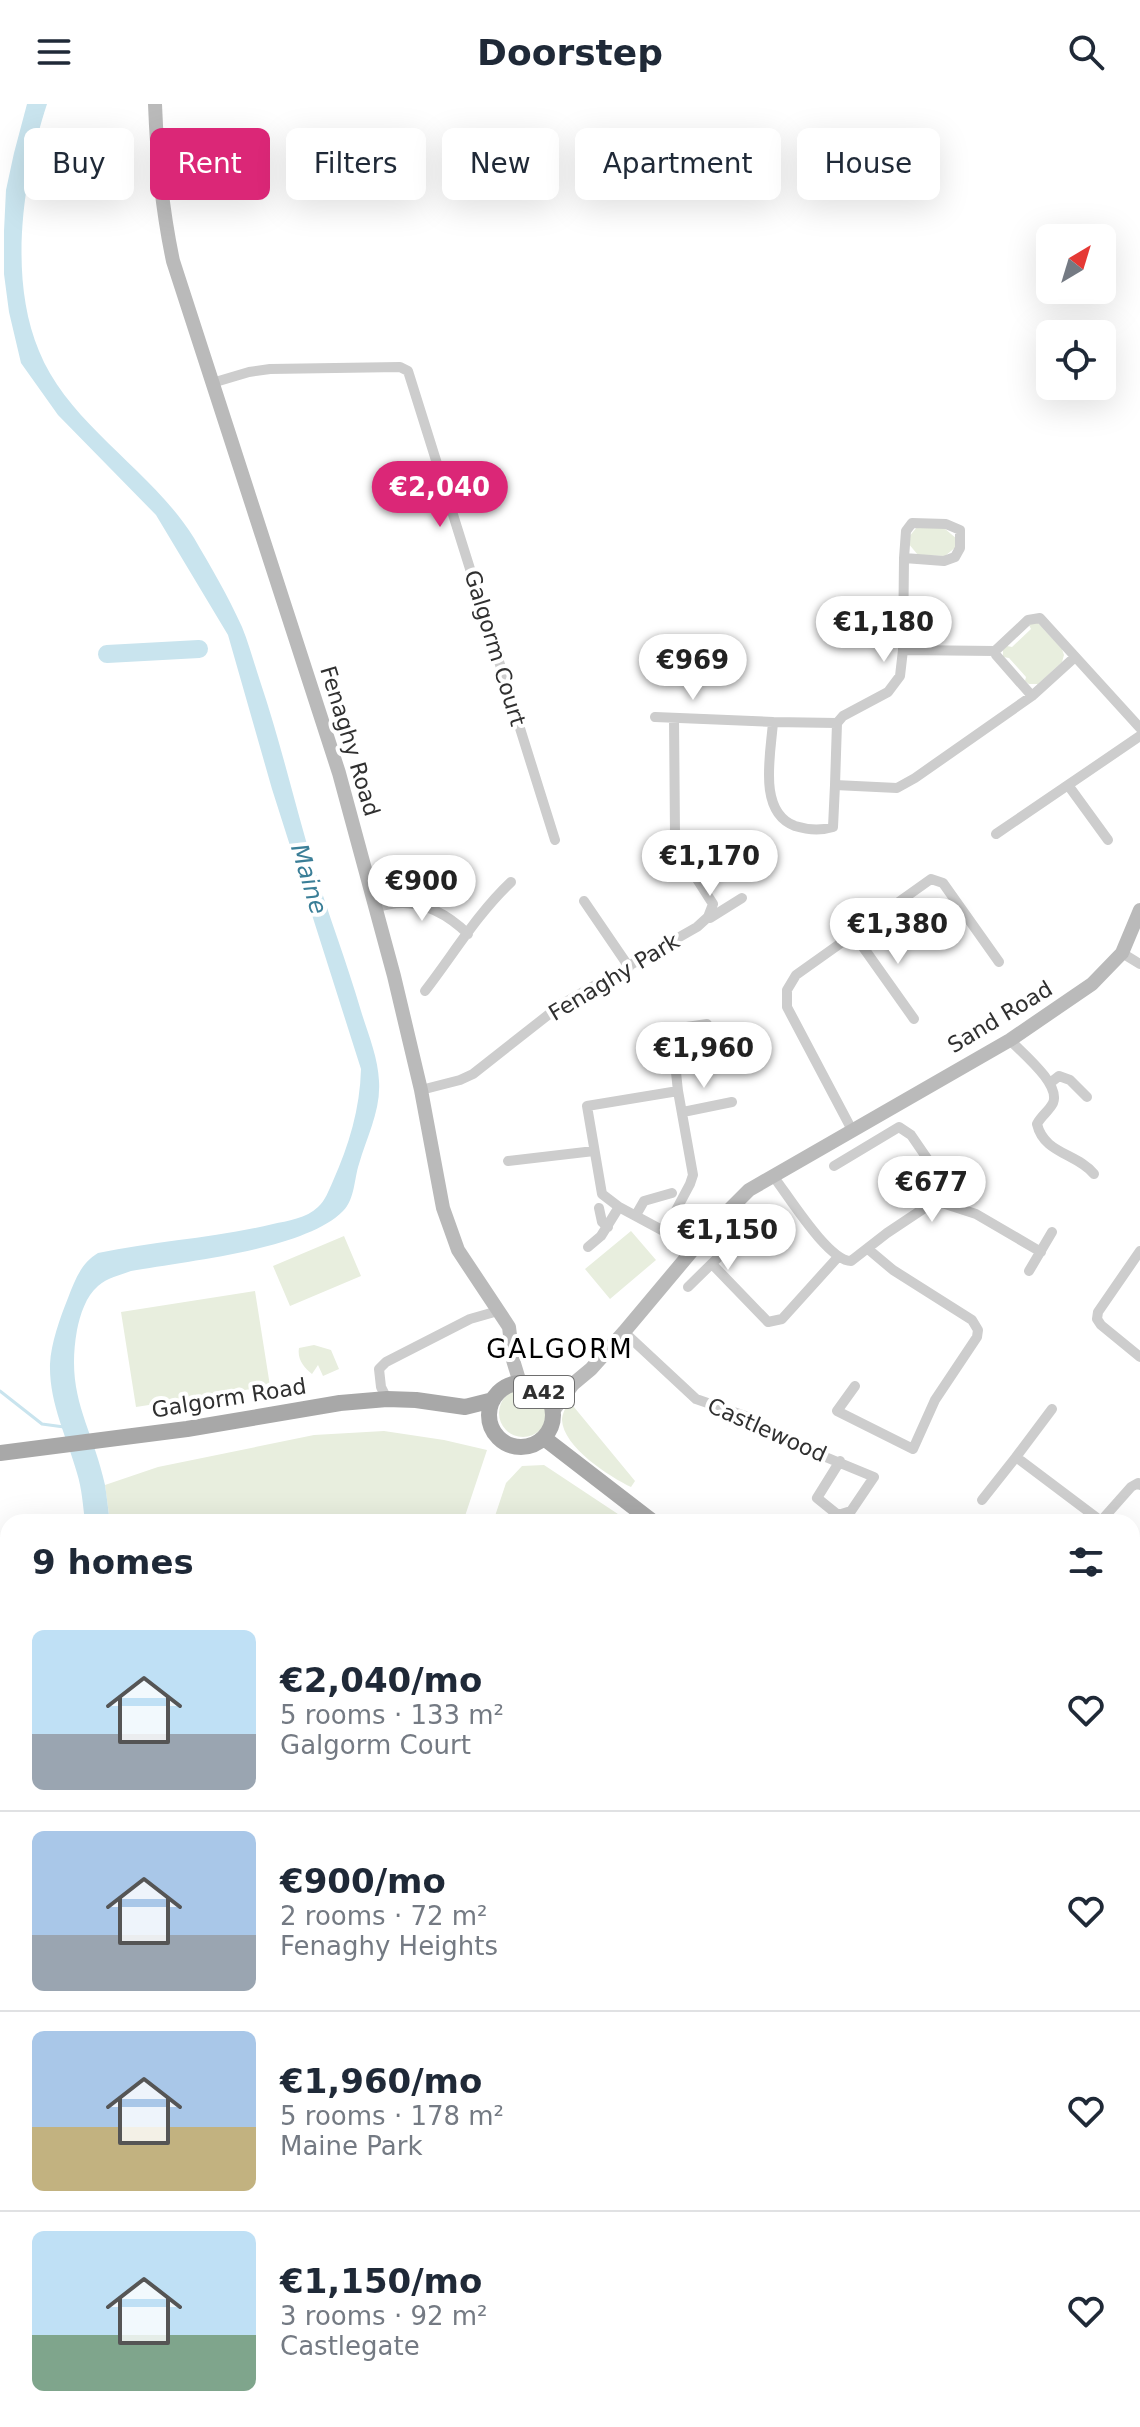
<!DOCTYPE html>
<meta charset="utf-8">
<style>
:root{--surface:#fff;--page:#f2f2f3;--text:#1f2937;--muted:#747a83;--line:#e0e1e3;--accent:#db2777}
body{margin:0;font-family:"DejaVu Sans",sans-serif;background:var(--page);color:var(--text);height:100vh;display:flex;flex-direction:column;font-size:30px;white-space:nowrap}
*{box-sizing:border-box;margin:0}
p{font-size:26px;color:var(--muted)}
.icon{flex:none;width:44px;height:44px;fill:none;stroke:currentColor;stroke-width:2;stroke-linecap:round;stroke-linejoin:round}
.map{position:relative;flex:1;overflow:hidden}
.panel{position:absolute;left:0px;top:1410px;width:1140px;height:914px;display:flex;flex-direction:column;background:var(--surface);border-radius:24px 24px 0 0;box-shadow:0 8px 32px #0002}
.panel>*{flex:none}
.top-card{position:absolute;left:24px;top:24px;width:1092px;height:72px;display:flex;gap:16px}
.needle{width:52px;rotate:38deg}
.tools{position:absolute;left:1036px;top:120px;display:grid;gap:16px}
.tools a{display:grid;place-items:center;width:80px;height:80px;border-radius:12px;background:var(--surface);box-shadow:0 8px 32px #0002;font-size:40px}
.price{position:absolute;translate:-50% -68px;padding:0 18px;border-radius:28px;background:#fff;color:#222;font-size:26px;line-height:52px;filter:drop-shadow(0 2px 4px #0008)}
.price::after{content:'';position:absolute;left:50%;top:48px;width:24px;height:18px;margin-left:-12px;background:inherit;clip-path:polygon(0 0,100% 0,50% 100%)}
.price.current{background:var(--accent);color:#fff}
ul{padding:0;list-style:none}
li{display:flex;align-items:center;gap:24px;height:200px;padding:0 32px}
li+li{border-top:2px solid var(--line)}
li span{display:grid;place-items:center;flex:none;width:224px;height:160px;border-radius:12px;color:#555}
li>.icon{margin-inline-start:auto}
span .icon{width:96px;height:96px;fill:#fffc;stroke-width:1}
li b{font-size:34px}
h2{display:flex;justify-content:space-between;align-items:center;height:96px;padding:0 32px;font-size:34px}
.pill{padding:0 28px;border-radius:12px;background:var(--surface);box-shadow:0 8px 32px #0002;font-size:28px;line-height:72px}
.pill.current{background:var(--accent);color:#fff}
header{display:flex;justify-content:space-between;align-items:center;height:104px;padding:0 32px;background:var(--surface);font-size:36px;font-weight:700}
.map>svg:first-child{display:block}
</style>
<header><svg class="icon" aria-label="menu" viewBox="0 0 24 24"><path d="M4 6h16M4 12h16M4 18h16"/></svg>Doorstep<svg class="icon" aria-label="search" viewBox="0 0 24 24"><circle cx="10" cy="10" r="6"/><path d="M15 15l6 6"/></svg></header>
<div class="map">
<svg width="1140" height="2323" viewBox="0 0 1140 2323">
<rect width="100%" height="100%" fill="#fff"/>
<!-- green -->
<path fill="#e8eede" d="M917,423L944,424L957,435V442L945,452L918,451L908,439V434Z
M1032,518H1037L1062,545L1064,551L1062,558L1038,580H1029L1025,577L1026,573L1009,554L1003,553V546L1007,542L1012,543L1031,525L1029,521Z
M631,1127L656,1156L610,1195L585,1165Z
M344,1132L361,1172L290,1202L273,1162Z
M255,1187L270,1282L136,1303L121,1208Z
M314,1241L331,1246L339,1265L323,1272L318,1261L312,1270C304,1264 297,1255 299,1244Z
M499 1309a24 24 0 1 1 48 0a24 24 0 1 1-48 0Z
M569,1297L635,1377L631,1383C610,1373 563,1343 562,1316C562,1310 566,1303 569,1297Z
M384,1327L444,1336L487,1346L463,1418H110L105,1381L158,1363L314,1331Z
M544,1361L630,1418H493L506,1379L522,1362Z
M8,1572V2017L0,1996V1580Z
M1140,1824V2323H917L905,2316H1132V1825Z
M0,2014C11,2059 13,2108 0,2153Z
M8,2158V2316H881L886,2319L887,2316L899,2323H0V2191Z"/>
<!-- water -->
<path fill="#c9e4ee" d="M27,0H47C23,73 8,173 39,247C68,320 152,366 194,434C211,463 228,492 242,523C249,540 254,559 260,577C281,639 295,702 314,764C329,812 347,859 361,907C368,930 378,953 379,977C381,1006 367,1032 359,1060C354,1075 355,1095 343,1107C305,1146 185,1157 131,1167C120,1171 107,1174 98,1182C86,1192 80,1211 77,1226C65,1293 92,1321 105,1381C107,1393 108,1406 110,1418H85C83,1402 82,1385 77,1369C67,1333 49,1299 50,1260C51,1239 60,1214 68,1194C75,1176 81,1159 98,1149C156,1137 215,1134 273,1120C287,1117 307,1114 318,1103C325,1097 329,1086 333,1077C349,1041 360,1005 361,965L272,685L228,531L156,411L58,311L21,259L9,208L4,170V127L6,86L14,49Z"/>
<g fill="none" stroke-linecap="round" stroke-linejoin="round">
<!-- stream -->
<path stroke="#c9e4ee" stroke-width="3" d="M0,1287L42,1320L64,1323
M40,2323L45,2316"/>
<!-- river -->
<path stroke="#c9e4ee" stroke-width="18" d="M107,550L199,545"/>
<!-- street -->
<path stroke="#cdcdcd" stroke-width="10" d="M212,279L249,268L270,265L400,263L408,267L555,736
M903,546L995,547
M1032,592L996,551L995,547L1028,516L1040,514L1140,624
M655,613L773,618C771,649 757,708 795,722C808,726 820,727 833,723L835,681L897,684L915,674L1032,592L1075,553
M773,618L837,619
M835,681L837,619L843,612L888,588L900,572L903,546L904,454L944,457L955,453L960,444V426L946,420L912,419L906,427L904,454
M1068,681L1108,736
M996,730L1140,632
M584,797L629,863
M376,804C411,791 442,805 468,830
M710,814L742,794
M853,829L914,915
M1122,849L1140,860
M425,887C453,851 477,810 511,778
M1010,936C1022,949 1061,980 1053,999C1049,1007 1041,1012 1037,1020C1044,1050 1077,1049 1094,1070
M1050,979L1059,972L1070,976L1087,993
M421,986L460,976L473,970L562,900L697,823L708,813L713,800L681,750L675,730L674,614
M678,987L587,1002L602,1090L619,1103L684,1138L693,1145
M683,1008L732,998
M852,1026L787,903V886L796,871L931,775L943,779L999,858
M508,1057L594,1047
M773,1072C788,1091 828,1157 851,1157L887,1129L929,1101L936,1090L938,1073L935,1066L911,1031L899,1023L834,1062
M933,1096L976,1110L1041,1148
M599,1104L602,1118L608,1123
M636,1111L644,1097L672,1089
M665,1127L690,1080L693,1071L678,987L672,931L680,924L707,920
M588,1143L601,1132L619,1103
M1140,1147L1098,1208L1097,1215L1101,1221L1140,1253
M712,1160L768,1218L782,1215L838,1153
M1029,1167L1052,1128
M688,1183L744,1128
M624,1228L696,1295L751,1314L794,1340L874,1373L851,1407L838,1411L817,1394L840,1357
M855,1282L837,1307L913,1345L935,1296L977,1233L978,1226L972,1216L893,1166L868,1145
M387,1295L381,1283L379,1265L386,1258L470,1215L498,1207
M1052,1305L1016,1353L1101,1417
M982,1396L1016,1353
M1100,1418L1131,1383L1138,1379L1140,1381
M1132,1617L1140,1623
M1132,1760L1136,1764L1140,1760"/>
<!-- secondary -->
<path stroke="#bababa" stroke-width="14" d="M155,0C157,54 162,105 173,157L339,669L394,872L421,986L443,1104L458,1146L509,1223L513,1256L520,1279
M538,1283L573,1280
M553,1307L573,1280L591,1265L624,1228L712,1123L749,1086L1010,936L1092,880L1122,849L1140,806"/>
<!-- primary -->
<path stroke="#a8a8a8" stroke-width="16" d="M489 1311a32 32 0 1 1 64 0a32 32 0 1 1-64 0Z
M544,1334L653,1418
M0,1349L187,1325L340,1299L387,1295L416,1296L465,1303L493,1296
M1132,1795L1140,1801"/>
</g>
<g text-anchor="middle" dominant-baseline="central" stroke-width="8" stroke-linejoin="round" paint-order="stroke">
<!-- shield labels -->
<rect fill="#fff" stroke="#6e6e6e" stroke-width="2" x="514" y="1272" width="60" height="32" rx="6"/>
<g font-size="20" font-weight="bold" fill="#303030">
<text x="544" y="1288">A42</text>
</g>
<!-- street labels -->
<g font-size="22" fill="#303030" stroke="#fff">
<text transform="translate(495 544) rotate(73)">Galgorm Court</text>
<text transform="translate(350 637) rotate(73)">Fenaghy Road</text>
<text transform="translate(614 873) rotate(-31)">Fenaghy Park</text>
<text transform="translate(1000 913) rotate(-31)">Sand Road</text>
<text transform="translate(229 1294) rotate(-9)">Galgorm Road</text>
<text transform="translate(767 1326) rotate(24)">Castlewood</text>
</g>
<!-- water labels -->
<g font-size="24" font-style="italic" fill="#3a7e97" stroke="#fff">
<text transform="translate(309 775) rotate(73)">Maine</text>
</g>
<!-- quarter labels -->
<g font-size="26" letter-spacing="2" fill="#000" stroke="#fff">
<text x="560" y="1245">GALGORM</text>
</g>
</g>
</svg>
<div class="tools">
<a><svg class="needle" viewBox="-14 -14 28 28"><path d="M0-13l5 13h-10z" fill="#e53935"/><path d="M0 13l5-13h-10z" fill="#747a83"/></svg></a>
<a><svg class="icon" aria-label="locate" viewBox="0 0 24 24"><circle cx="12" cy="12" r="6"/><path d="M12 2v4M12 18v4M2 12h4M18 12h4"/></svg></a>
</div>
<b class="price current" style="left:440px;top:425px">€2,040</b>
<b class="price" style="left:884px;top:560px">€1,180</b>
<b class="price" style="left:693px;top:598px">€969</b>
<b class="price" style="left:710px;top:794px">€1,170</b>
<b class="price" style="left:422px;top:819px">€900</b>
<b class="price" style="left:898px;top:862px">€1,380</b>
<b class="price" style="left:704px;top:986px">€1,960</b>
<b class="price" style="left:932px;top:1120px">€677</b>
<b class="price" style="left:728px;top:1168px">€1,150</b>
<div class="top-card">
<a class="pill">Buy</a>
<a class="pill current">Rent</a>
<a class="pill">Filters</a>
<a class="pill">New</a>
<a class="pill">Apartment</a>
<a class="pill">House</a>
</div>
<section class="panel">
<h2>9 homes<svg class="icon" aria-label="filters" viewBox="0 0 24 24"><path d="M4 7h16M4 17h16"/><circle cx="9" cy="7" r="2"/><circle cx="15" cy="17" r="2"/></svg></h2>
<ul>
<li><span style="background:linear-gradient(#bfe0f5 65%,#9aa5b1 0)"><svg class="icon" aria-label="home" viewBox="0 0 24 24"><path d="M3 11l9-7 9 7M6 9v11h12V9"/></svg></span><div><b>€2,040/mo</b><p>5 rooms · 133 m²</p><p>Galgorm Court</p></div><svg class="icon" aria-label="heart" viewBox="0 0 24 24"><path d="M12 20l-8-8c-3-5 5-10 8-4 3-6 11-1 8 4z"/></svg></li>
<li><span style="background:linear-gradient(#a9c7e8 65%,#9aa5b1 0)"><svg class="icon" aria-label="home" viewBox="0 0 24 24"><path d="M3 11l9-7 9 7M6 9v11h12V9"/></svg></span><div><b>€900/mo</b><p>2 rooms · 72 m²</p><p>Fenaghy Heights</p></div><svg class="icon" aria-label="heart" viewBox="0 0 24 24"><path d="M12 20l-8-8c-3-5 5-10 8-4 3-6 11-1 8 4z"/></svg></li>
<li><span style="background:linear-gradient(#a9c7e8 60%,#c2b280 0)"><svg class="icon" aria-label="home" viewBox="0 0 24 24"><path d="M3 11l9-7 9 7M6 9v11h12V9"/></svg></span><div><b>€1,960/mo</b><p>5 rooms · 178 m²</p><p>Maine Park</p></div><svg class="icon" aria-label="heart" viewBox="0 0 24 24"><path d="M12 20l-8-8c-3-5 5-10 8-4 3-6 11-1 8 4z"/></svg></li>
<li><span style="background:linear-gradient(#bfe0f5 65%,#7fa58c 0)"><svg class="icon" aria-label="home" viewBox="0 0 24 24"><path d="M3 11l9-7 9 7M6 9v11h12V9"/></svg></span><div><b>€1,150/mo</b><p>3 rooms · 92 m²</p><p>Castlegate</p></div><svg class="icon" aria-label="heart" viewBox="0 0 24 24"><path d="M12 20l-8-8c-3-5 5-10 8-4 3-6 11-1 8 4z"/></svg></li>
</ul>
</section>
</div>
